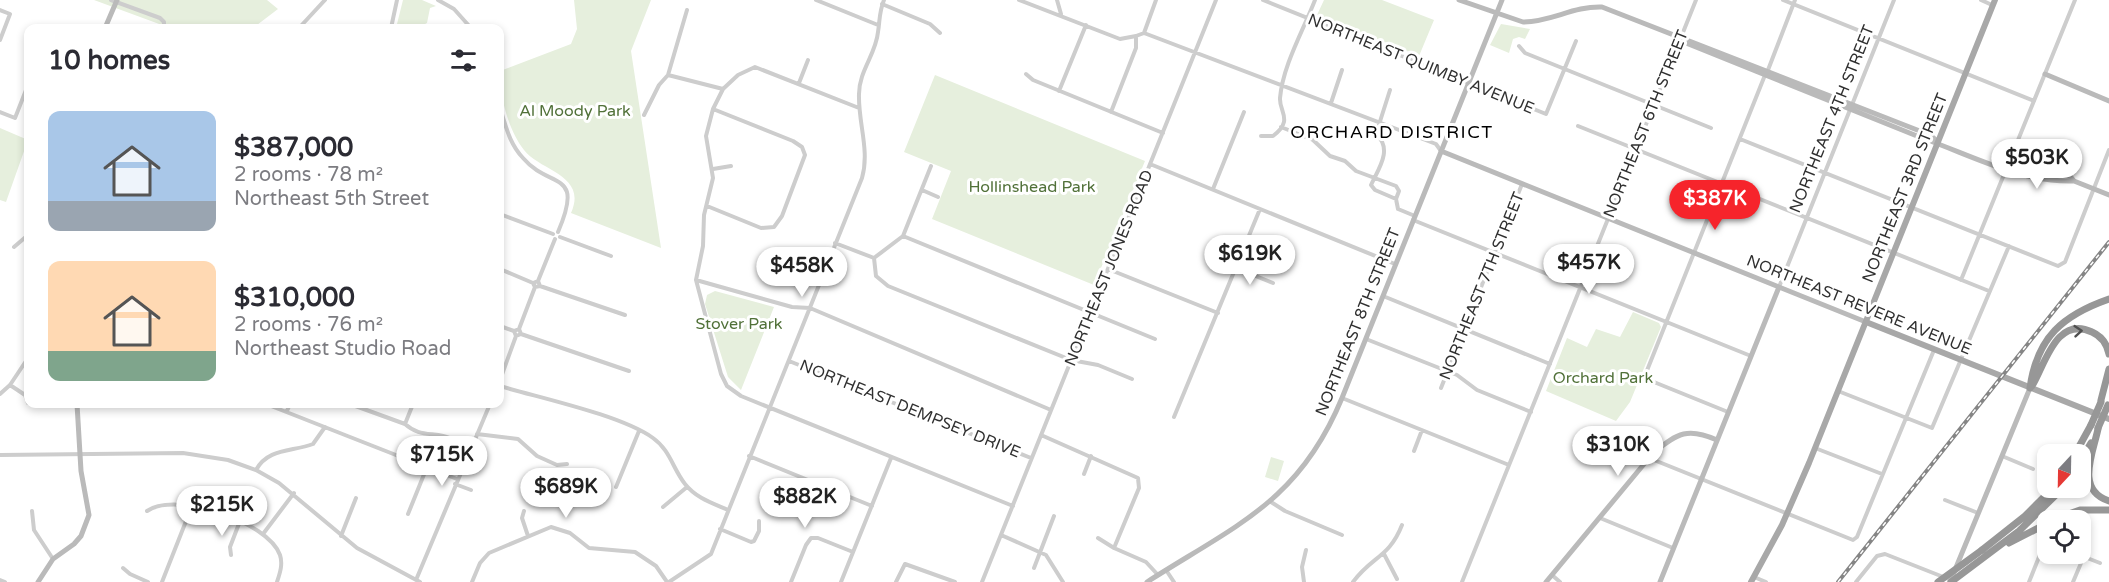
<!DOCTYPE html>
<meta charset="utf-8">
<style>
:root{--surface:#fff;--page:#f2f2f3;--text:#2b2b33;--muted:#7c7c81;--accent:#f6242b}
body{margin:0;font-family:"Varela Round",sans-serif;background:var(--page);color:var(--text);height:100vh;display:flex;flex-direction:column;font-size:22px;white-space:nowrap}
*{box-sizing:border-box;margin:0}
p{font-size:20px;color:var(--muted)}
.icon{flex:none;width:33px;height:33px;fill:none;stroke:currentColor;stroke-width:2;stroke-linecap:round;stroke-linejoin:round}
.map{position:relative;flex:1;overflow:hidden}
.details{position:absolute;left:24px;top:24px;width:480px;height:384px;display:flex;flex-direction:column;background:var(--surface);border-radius:12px;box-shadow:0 3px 9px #0003}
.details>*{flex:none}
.needle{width:39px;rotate:202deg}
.fabs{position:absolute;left:2037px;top:444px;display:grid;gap:12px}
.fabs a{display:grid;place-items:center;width:54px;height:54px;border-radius:12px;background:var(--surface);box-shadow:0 3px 9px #0003;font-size:30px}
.price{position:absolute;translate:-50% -51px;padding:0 14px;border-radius:21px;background:#fff;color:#222;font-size:20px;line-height:39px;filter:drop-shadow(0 2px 3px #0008)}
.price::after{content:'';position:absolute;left:50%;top:36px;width:18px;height:14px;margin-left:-9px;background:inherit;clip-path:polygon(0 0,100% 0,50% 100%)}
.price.selected{background:var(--accent);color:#fff}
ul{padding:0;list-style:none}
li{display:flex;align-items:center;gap:18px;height:150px;padding:0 24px}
li span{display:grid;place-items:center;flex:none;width:168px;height:120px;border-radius:12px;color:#555}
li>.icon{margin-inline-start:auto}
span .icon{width:72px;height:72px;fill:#fffc;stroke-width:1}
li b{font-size:26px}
h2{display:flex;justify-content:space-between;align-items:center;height:72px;padding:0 24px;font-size:26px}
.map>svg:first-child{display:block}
</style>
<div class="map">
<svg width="2109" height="582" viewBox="0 0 2109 582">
<rect width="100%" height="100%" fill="#fff"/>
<!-- green -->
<path fill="#e6efdd" d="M94,0H267L278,9L253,28H170Z
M403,0H422L436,6L430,8L427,23L417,28H396Z
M574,0H651L631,51L661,248L571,213C588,175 540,171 524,150C509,131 499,96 500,71L571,44L577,29Z
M1324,0H1382L1434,20L1419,56L1317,15Z
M1501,24L1530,29L1525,39L1519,37L1513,39L1509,53L1490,45Z
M935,75L1145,161L1094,285L932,219L951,171L904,152Z
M0,128L28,140L6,202L0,200Z
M715,291L774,307L741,390L728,377L705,304L707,295Z
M1633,312L1659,323L1661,327L1630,402L1616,421L1546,391L1567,338L1587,347L1596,329L1620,337Z
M1271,457L1284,461L1278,481L1265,477Z"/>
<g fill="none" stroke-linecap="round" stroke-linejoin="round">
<!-- street -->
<path stroke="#cdcdcd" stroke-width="4" d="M111,0L160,18L164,22V28
M438,0L454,9L471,28
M816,0L878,25
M1019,0L1120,39L1136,36
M1057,0L1061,14
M1263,0L1546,114L1576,41
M1783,0L2034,101
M1981,0L1992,5
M882,4L930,24L940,33
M0,10L10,14L0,40
M299,28L325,0
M391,28L397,0
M1144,33L1436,144L1441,151
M1519,46L1525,53L1711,128
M1768,70L1795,0
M1026,74L1033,80L1163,133
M668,75L687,10
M799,83L808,60
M1390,90L1376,134C1393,149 1379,168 1371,185L1375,190L1396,199
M1059,91L1086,25
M1331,103L1342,70
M500,108C506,126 509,143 523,158C550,190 585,169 558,232
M859,108L755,67L738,75L723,89L713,109L706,136L713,178L704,215L703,246L696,280L721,374L727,386L741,396L1013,506
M0,112L15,118L28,85
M1111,112L1136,48V36L1144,33L1156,0
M644,115L659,85L668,75L723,89
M1578,126L1989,291
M1281,127L1313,140L1330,156L1345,161L1356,171L1396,186L1399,191L1396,199L1398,209L1415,216
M1261,136H1273C1294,120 1279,112 1280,98C1283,65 1303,31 1315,0
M1740,139L2058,266L2065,262L2109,150
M1150,164L1395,264
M713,169L731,166
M1213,189L1244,112
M922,190L938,197
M707,206L761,228L774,227L782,216L805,155L802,147L793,141L713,109
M500,214L553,234
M1413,220L1751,356
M903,236L1155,339
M560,237L611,256
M835,243L874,258L876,276L888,286L1071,360L1098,365L1132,379
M14,247L28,235
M874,258L903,236L931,166
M1236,268L1273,283
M500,269L533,283
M1108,269L1218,313
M696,280L792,307L810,308L1051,410
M1961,280L2075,0
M538,281L555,239
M540,286L625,315
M1779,287L1894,0
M1383,296L1550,364
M500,326L514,331
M519,329L535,287L533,283L538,281L540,286L535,287
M521,334L629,371
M1366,339L1457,375L1477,390L1531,412
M789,361L1031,458
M500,380L516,336L514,331L519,329L521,334L516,336
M10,385L25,395L28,403
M500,386C540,398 621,415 653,438C670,450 673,469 685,484C696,498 712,503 728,510
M1441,388L1522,184
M1838,391L1932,428L2009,246
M0,394L10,385L28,358
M1342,398L1509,465
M266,404L457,479
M350,404L405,424
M413,404L405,424C417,435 428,433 443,436C452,438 462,444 471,448
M287,411L290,404
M1728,412L1644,378L1765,75
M1174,417L1260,209
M477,434L518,439L537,456L557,465L567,464
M1041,435L1138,478L1139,488L1114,548L1146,562L1158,575
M1815,448L1882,474
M1414,451L1422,430
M0,455L183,453L228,460L256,470L279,483L357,548L420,582
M749,456L872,506
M2002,456L2033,469
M1649,458L1853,540L1857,537L1934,350
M256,470C268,448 292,452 313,444L325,427
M1084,474L1091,456
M455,484L471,490
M616,487L639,431
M1945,500L1978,513
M1271,502L1285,511L1342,535
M663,507L687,487
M32,511L34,530L53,559
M147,511C175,491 268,521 280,555C283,564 280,573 277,582
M524,511L522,518L528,536
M408,514L427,467
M1600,518L1673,548
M720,529L751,542L754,541L759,531V521
M263,534L294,493
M1001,535L1046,555L1063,582
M341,536L356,498
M1098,538L1114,548
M1384,554L1397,579
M2077,554L2100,563
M231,555L230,547L240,521
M123,568L130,574L148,582
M1034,568L1054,516
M1166,570L1174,582
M1552,575L1560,582
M1754,577L1766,582
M0,580L5,582
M416,580L490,404
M162,582L192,506
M472,582L480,563L489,553L551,527L570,533L589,548L635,552L656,566L667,582
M669,582L711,554L862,178C870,150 858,123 859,94C859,71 876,54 878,32C880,20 879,12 884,0
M791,582L806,545L811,538H818L853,552
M841,582L891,458
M896,582L905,564L955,582
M982,582L1216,0
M1304,582L1302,567L1306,550
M1353,582C1372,556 1389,558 1402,525
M1462,582L1696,0
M1856,582L1877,556L1885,554L1951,580
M2029,582L2043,547L2048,543
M2073,582L2084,556"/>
<!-- secondary -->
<path stroke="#bababa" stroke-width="5" d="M1459,0L1523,22C1551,22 1573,6 1602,7L1930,135L1938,142
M105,28L117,0
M1682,39L1686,43L1922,138C1971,155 2021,183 2074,181
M2045,74L2109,101
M1441,151L1866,322
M2008,169L2070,176L2074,181L2109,195
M38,582L53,559L74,544L81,536L89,515L81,471L77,404
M1147,582C1236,525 1299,502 1342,398L1502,0
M1546,582L1654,452C1678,433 1688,427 1717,440
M1660,582L1779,287
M1950,582L2030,388"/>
<!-- primary -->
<path stroke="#a8a8a8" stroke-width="6" d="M1866,322L2109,419
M1751,582L1782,525L1809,463L1995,0"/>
<!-- highway -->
<path stroke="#979797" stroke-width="7" d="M2032,386C2045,365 2056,315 2092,332C2101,336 2107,344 2109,354
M2030,388C2037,337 2063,315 2109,299
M2101,400L2109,369
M2098,429C2093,453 2075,490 2109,501
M2075,454L2091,425
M2080,462L2091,443
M2052,520L2080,510H2109
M2009,543L2048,523
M1982,550L2025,516L2053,488
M1951,582L2019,531L2063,488"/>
<!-- rail casing -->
<g stroke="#858585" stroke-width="4">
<path id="rail" d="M1838,582L2109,242"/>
</g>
<!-- rail -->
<use href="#rail" stroke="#fff" stroke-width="1.5" stroke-dasharray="4.5" stroke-linecap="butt"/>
<!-- highway-bridge -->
<path stroke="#979797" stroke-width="7" d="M2091,425L2101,402
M2098,428L2108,405
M1938,582L1982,550"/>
</g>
<!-- one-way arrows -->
<defs><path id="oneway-chevron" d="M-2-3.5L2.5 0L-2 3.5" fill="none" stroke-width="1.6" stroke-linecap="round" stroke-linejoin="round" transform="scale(1.5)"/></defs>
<use stroke="#4f4f4f" href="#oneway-chevron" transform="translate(2078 331) rotate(-5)"/>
<g text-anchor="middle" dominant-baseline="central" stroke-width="6" stroke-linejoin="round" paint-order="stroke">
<!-- street labels -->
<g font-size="16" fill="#303030" stroke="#fff">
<text transform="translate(1421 64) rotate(22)">NORTHEAST QUIMBY AVENUE</text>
<text transform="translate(1832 119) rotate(-68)">NORTHEAST 4TH STREET</text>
<text transform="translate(1646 124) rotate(-68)">NORTHEAST 6TH STREET</text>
<text transform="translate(1905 188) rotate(-68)">NORTHEAST 3RD STREET</text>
<text transform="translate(1109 268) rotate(-68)">NORTHEAST JONES ROAD</text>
<text transform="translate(1482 286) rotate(-68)">NORTHEAST 7TH STREET</text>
<text transform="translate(1859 305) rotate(22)">NORTHEAST REVERE AVENUE</text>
<text transform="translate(1358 322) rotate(-68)">NORTHEAST 8TH STREET</text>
<text transform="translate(910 409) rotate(22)">NORTHEAST DEMPSEY DRIVE</text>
</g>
<!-- park labels -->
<g font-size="16" fill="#517139" stroke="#fff">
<text x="575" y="111">Al Moody Park</text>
<text x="1032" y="187">Hollinshead Park</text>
<text x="739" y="324">Stover Park</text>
<text x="1603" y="378">Orchard Park</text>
</g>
<!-- neighbourhood labels -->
<g font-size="18" letter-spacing="1.5" fill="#000" stroke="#fff">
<text x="1392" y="132">ORCHARD DISTRICT</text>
</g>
</g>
</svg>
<div class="fabs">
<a><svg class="needle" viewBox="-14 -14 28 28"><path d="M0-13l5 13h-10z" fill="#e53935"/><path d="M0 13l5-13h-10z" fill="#7c7c81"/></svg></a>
<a><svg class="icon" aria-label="locate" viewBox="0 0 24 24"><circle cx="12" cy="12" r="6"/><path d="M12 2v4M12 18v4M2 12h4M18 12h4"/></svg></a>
</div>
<b class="price" style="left:2037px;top:190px">$503K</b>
<b class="price selected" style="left:1715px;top:231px">$387K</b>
<b class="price" style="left:1250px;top:286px">$619K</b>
<b class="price" style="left:1589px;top:295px">$457K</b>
<b class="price" style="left:802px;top:298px">$458K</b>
<b class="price" style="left:1618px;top:477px">$310K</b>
<b class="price" style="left:442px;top:487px">$715K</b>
<b class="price" style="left:566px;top:519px">$689K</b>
<b class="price" style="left:805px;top:529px">$882K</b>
<b class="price" style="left:222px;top:537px">$215K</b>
<section class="details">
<h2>10 homes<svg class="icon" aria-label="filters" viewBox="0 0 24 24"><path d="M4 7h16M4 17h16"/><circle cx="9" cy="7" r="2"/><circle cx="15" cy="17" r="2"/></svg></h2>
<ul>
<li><span style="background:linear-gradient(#a9c7e8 75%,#9aa5b1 0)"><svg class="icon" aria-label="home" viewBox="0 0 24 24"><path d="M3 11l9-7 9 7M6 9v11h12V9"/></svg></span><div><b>$387,000</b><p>2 rooms · 78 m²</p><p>Northeast 5th Street</p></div></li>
<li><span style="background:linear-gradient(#ffd9b3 75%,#7fa58c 0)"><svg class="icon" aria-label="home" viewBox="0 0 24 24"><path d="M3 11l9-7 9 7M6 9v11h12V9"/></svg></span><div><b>$310,000</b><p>2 rooms · 76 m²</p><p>Northeast Studio Road</p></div></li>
</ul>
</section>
</div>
